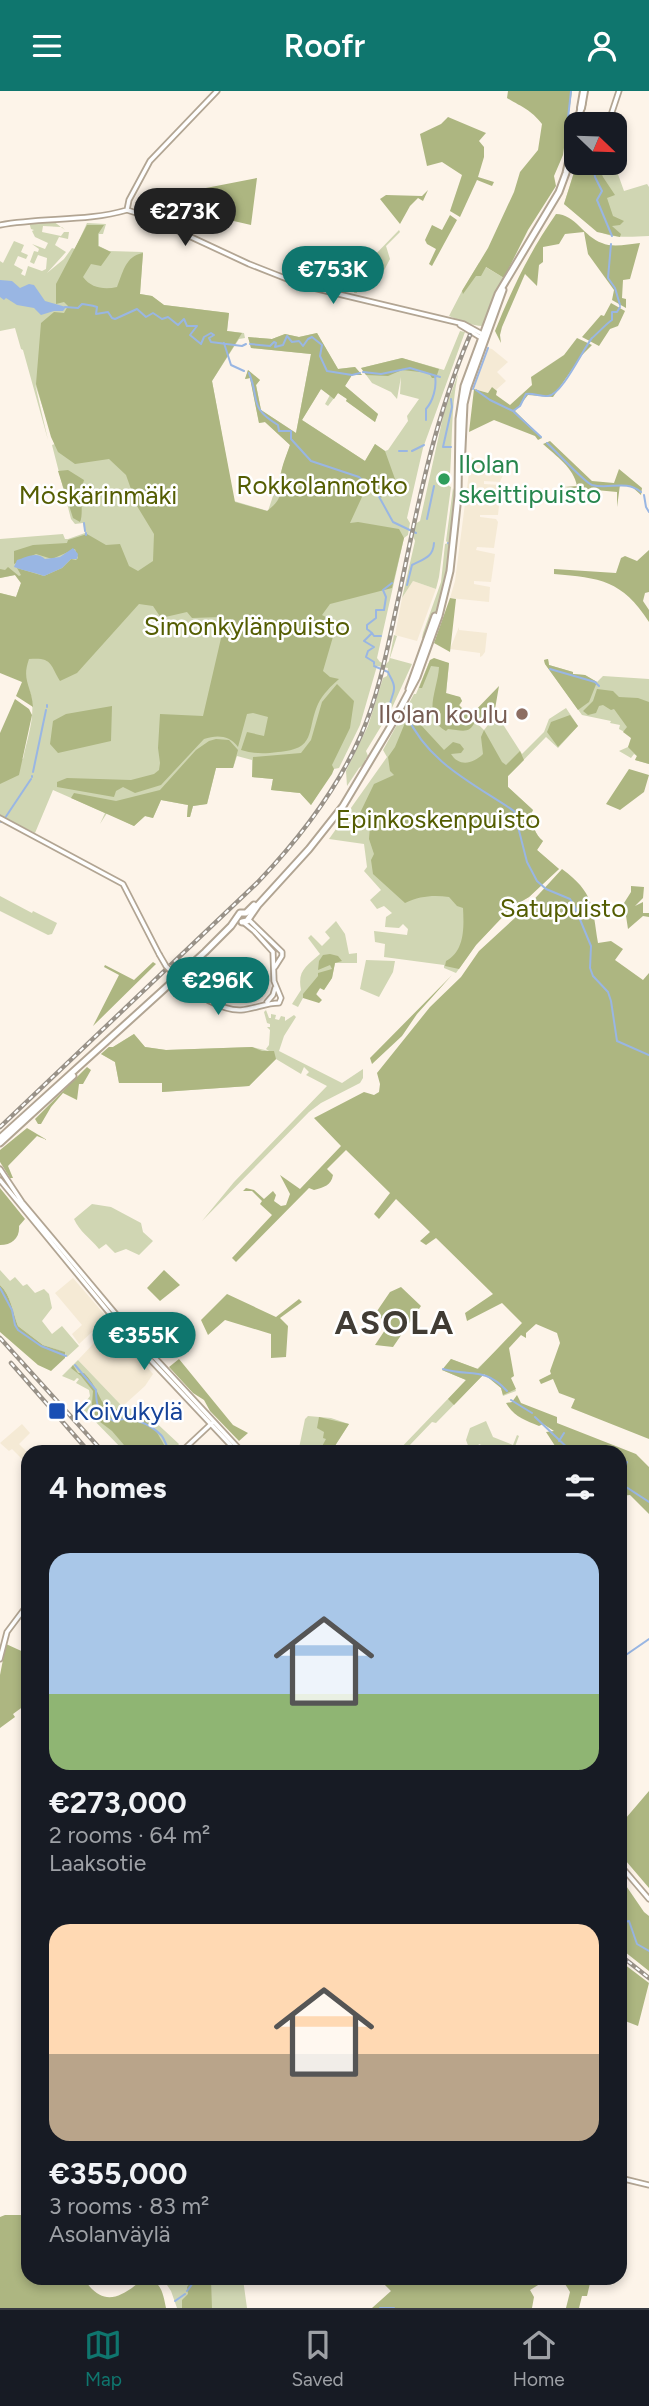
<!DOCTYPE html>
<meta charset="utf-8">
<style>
:root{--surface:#171b24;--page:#20242c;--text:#f1f3f6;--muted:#9ea1a6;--line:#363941;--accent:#0f766e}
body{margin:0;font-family:Figtree,sans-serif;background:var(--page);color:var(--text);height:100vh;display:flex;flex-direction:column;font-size:26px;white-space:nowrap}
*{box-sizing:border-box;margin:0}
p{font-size:23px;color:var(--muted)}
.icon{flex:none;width:38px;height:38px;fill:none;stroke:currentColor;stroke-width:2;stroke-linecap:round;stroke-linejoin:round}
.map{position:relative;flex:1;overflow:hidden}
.drawer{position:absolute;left:21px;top:1354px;width:606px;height:840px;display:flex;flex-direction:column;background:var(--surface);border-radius:21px;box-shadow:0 4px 10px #0003}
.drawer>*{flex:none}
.needle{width:46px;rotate:113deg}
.tools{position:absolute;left:564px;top:21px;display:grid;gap:14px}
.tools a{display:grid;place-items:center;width:63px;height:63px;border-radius:14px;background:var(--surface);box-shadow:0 4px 10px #0003;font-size:35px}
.price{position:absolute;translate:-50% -60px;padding:0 16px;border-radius:24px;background:var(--accent);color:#fff;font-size:23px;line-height:46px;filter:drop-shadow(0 2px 4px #0008)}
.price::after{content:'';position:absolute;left:50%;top:42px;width:21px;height:16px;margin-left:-10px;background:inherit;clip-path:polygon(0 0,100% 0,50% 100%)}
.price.selected{background:#222;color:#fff}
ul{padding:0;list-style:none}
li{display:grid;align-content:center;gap:14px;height:371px;padding:0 28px}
li span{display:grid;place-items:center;height:217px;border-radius:21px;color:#555}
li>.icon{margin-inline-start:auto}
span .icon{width:126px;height:126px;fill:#fffc;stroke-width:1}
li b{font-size:30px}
h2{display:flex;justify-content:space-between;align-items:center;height:84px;padding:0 28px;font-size:30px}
header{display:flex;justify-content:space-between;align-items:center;height:91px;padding:0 28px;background:var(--accent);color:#fff;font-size:32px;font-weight:600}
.tab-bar{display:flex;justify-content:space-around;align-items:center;height:98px;border-top:2px solid var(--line);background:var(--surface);font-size:19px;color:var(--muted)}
.tab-bar a{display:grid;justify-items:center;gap:4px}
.tab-bar .selected{color:var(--accent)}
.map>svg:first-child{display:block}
</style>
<header><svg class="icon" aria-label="menu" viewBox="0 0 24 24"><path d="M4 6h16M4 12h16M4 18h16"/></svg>Roofr<svg class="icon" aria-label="person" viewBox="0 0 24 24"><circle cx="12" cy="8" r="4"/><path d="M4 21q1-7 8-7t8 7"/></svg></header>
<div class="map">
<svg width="649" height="2217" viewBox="0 0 649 2217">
<rect width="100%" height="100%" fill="#fdf4e9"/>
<!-- commercial -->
<path fill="#f5ead5" d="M488,257L492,258L508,271L497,281L506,290L496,299L492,296L488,302L474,298Z
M471,366L505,379L500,391L484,390V393L500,394L501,396L498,424H480V426L496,428L498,431L494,457L477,456L476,459L495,463L491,491L474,490V493L490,496L489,511L450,507L455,490Z
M413,490L436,498L417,550L395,544L402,507Z
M459,536V539L487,542L485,561L482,565L480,566V562L450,558Z
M73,1187L105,1224V1229L79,1253L72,1243L82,1234L55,1202Z
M109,1236H114L153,1283L145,1295L124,1314H121L78,1269Z
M22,1333L30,1342L19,1353L28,1362V1374L12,1358L9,1360L0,1352Z"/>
<!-- green -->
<path fill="#d0d6b3" d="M577,72H614L624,100L647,93L649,96V145C597,148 602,143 564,113Z
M53,130L65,139L62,136L43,135L42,141L61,145L64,141H69L68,148L59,146L55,154L66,161L47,182L64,168L72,157L75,158L87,132L106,133L103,143H99V155L109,160L143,161L140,203L152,205L164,214L229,222L227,240L244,242L245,247L239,248L212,290L234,410L268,420L290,354L265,331L259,332L250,287L245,288L248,279L260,289L256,294L261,319L296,342L311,263L251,257L248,246L272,248L285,243L299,246L317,242L338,278L355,276L362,284H352L345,295L378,323L375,331L346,310L347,308L338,302L328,315L325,313L330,304L321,298L302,329L365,370L375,353L385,360L388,359L408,330L407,325L419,308L400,303L401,286L397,308L391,301L372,292L361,277L402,267L444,279L460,240L465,241L423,357L407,427L410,432L408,444L404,447L377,567L380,571L386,573L389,570L394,544L397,545L390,567L412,573L391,619L366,660L368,665L365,669L367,671L359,677L347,695L346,680L368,635L383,587L387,585L388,577L377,575L360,634L339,677L334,678L311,714L300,702L271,699L273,688L252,686V669L237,665L233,677H216L207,713L193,715L190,726H187L188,714L161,709L153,727L145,725L134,735L107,722L100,733L105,722L53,699L35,742L0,725V657L23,668C28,644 39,616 27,594L0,502L16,506L21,492L15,484L0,487V448L63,443L65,448H68L85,442L83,432L75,433L71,428L52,354L55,353L35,293L48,349L23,259L21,258L15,237L0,240V170L3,172L14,150L24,154L21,161L28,164L26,168L18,165L14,174L23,179L21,183L25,185L28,175L42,180L46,178L47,167L38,164L34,173L30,171L34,160L38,161L39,158L32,153L45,158L48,152L35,146L32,140L34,139L31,138L29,131Z
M399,139L400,141L386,155L390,168L379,189L366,186L359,191L357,202H354L357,189L363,185L371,168Z
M479,172L504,187L484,235C475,236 459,229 449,225L463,198Z
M458,283C450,320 453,358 449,395L451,396L439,486L436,498L413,490L402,507L415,450L413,445L415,433L420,430L444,321Z
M453,397L456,406L448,479L442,507L425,548L422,547L423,542L441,491L445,453L448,452L446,450Z
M548,568L549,574L573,581V583L585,584L597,591L603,585L649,588V673L635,669L637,665L634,663L631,667L619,660L628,656L632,650L630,644L619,638L620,634L610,632L611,630L582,624L545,573L544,569Z
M430,569L449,572L446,603L460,606L462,610L459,615L484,639L488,634L485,627L495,621L522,663L544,641L549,628L566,617L578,635L558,657L546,646L508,685V696L533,719L530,725C533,734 535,744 543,750L537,759L559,778L529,806L512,816L476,854L456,882L444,877V874L384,866L385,853L375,851L374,840L407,844L408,838L403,833L399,837L385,836L386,826L392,822L384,815L377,818L370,809L381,799L364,780L367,776L364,753L329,748L387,666L383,659L414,603H416Z
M0,805L32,822L33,820L57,832L52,843L48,844L0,820Z
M336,830L345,843L349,863L357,862V872H335L332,887L324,899L320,897L316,904L303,907L298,916L292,913L301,899C297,879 307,875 320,863L308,847L311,844L322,855L330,847L325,841Z
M366,869L395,870L393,881L379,906L360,898Z
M266,919L269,927H271V923L276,924L275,928L279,929L281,925L285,926V930L294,924L296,926L284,945L279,960L342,992L363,978V987L360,992L321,1012L309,1021L202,1130L234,1091L327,995L306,984L309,981L304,976L301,983L276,968L249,995L162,1001V992H119L115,971L101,963L109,956H113L134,943L145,956L166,959L252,956L269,960L266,958L269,954L270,939L267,936H270V933L267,932L264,921Z
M92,1113L111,1116L141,1132L143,1141L153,1150L139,1164L126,1158L115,1162L106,1153L99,1158C91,1148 79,1140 74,1128Z
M0,1179L10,1190L15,1186L23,1195L27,1193L35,1202L44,1198L49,1203L52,1217L42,1230L52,1243L62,1235L79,1255L67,1266L64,1261L43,1254L18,1235C13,1222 11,1204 0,1194Z
M501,1255L509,1259L505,1275L516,1300L503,1305L501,1297L484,1283L436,1332L432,1331L408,1356L410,1361L396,1362L466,1289L442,1279L451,1268L477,1278Z
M78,1269L121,1314L131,1318L136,1313L179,1353L173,1361H125L85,1320L81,1323L79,1320L90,1305L89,1299L76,1292L79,1288L77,1287L74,1290L62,1285Z
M308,1325L331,1327L349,1333L331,1361H305L299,1357L305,1328Z
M486,1330L493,1346L513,1354L517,1344L519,1345L513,1361H498L479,1353L475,1361L470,1360L466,1349L470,1337Z
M163,2188H243L247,2217H177L171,2200Z"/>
<!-- forest -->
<path fill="#adb681" d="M508,0H572L563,64L554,85L556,95L528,139L504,187L486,176L481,185H476L463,203L462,200L488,157L514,101L520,81L538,59L542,33C530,18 523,17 507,7Z
M448,26L486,42L479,50L484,56V66L478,86L494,91L492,95L477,89L460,126L450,120L462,84L442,71L427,75L420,43L441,33Z
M577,72H597L603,86L615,104L607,107L613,125L624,130L620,134L612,135L621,143L620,146L597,141L564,113Z
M257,87L251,134L212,125L196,119L186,138L183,135L191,117L179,109L175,103Z
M428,99L423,110L418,107L410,115L400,133L380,108L386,104L422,105Z
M556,123C575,123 584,146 602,152C613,157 628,153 640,152L630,188L623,189L622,207L626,208V217L612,209L614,199L588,163L584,141L565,143L559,153L543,156V171L539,174L537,195L525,183L502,236L500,244L501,252L495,240C512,198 530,160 556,123Z
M450,124L457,129L432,175L429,173L436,158L427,153L425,149L432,134L442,139Z
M87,134H104L98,143V155L111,161L101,175L91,173L83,186C91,197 104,199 117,196C123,182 125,165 143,162L140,203L152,205L164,214L229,222L227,240L242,242L212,290L235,411L267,420C284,407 280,402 281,383C282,374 287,363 290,354L265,331L259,332L250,287L245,288L248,279L260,289L256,294L261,319L296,342L311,263L251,257L248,246L272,248L285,243L299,246L317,242L338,278L355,276L362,284H352L345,295L378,323L375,331L346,310L347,308L338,302L334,308L321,298L302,329L365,370L375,353L385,360L395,388L381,407L367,395L350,432L358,431L399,438L404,447L392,497L330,513L322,524L337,532L323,580L330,586L339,588C331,595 323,603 318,613C306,641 317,658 278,661C264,663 254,663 241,659L247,641L264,645L268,626L253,622L247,623L238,656C229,644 217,644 204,648L161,694L135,702L123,696L116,700L114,706L57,696V691L67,687L131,689L154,683L159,679L160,672L158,657L160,623L203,625L225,530L222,526L192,527L187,521L161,527L153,515L139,513L77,582L60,590C50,573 52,566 29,568C21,590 32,595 33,616L16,605L22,591L0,582V502L16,506L21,492L15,484L0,487V478L5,479L8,476L19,485L21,484L17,477L44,485L62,477L71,468L76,469L78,467L75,458L52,468L36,463L14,473V460L33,454L67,452L68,449L87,443L106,454L120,453L129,475L138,480L153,470L154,443L137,415L126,384L109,368L75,373L58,361L51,346L36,293L41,232L54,221L64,222L68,215L64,211L56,213V193Z
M611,212L625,220L618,235L610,238L599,255L582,246L601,224L604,225Z
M577,247L592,254L582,264L553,306L528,304L515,320L542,347L538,349L535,345L494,329L469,341L474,298L488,302L492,296L497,300L496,304L510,314L532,294L531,286L564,264Z
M402,267L439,278L436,287H432L429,282L402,279L388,285L366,284L361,277Z
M550,350L592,390L614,392L619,378L642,397L641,404L631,395L620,394L617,416V401L564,396L577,395C574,377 556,365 543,353Z
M68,379L84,389C79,404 84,423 80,431L73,427L58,380Z
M649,459V501L645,502L643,510L649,519V531C622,489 600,487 554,483V478L616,482L621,467L625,465L637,470Z
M450,507L456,508L450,561L434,552Z
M434,567L449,572L446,602L460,606L462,610L459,614L470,625L499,595L495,618L475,630C470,644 461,639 448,638L446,640C421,626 438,598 439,576L431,575L422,597H419L430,569Z
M548,568L549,574L573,581V583L585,584L597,591L589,611L578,619L545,573L544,569Z
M337,593L354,610L350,637L332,674L334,678L332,683L311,714L300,702L271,699L273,688L252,686L253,666L301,662L311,649L322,611Z
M597,598L613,600L619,606L638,607L649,611V673L635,669L637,665L628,656L631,647L623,641L627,636L614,618L611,619L603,614L599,615L596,622L588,624L583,620L593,610Z
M15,608L29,618L32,624L19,684L0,693V642Z
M112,615L111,650L58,662L50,653L53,630L66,623Z
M412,615L419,625L420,633L444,659L453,651L460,653L464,658L461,662L451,663C459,676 473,673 483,663L481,646L484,639L502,671L506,674L520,660L524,669L508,685V696L533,719L530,725C533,734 535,744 543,750L537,759L559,778L529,806L512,816L476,854L459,878L445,875L446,870C465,860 464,836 463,817L457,815L449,806C433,804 420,805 405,812L373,783L371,769L374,763L369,748L370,735L360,722L374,693L394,684L390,680L388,666L395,656Z
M570,624L578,635L558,656L547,641L551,631Z
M216,648L229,649L238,659L233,677H216L207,713L193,715L190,726H187L188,714L161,709L153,727L145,725L134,735L71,707L74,702L116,710L160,699L196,659L209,650Z
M629,678L649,684L644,701L620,719L606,713Z
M562,778C594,802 592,814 598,852L611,850L623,858L615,869L643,889L649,882V1348L571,1317L575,1308L559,1302L553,1288L541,1293L539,1289L551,1283L550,1280L560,1252L557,1242L536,1233L526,1242V1247L521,1244L509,1257L514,1285L511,1287L516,1298L503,1304L501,1297L484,1283L454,1314L448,1308L466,1289L442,1279L451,1268L478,1278L522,1232L502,1212L467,1230L465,1222L493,1203L436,1147L426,1154L420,1150L430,1141L396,1108L379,1128L374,1123L390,1102L346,1059L327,1078L333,1084C331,1095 324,1096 314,1099L309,1097L236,1171L232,1167L272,1124L260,1113L262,1110L252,1100H243L246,1097L254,1099L264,1108L273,1100L276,1104L274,1110L281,1115L286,1114L290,1103L280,1084L300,1098L341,1055L314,1027L364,1001L374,1004L379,1001L380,993L377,982L430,916L461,886L479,860L528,815Z
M631,795L644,796L643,807L635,815L643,811V822H649V826L643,825L628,838L624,812L631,801Z
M330,863L338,865L342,870L335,872L332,887L324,899L320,897L316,903L322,909L319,912L303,907V903L318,885V882L332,878L330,874L318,879L319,870L323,864Z
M153,871L156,873L93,935L119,884L104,876L105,874L134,889Z
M452,884L417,923L402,945L372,973L370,967Z
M134,943L145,956L166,959L252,956L262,960H274L276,968L249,995L162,1001V992H119L115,971L101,963L109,956H113Z
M87,976L91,979L83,993H79L77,1009L63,1002L51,1016L41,1033H38L35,1028Z
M27,1037L47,1049L37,1045L8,1075L13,1087H10L0,1071V1059Z
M0,1097L25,1128L19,1135C20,1147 12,1154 0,1154Z
M164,1179L180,1194L160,1210L147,1197Z
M0,1194C11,1204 13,1222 18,1235L43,1254L65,1261V1267L51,1280L38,1274L0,1241Z
M401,1196L421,1215L393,1256L375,1254L389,1233L375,1223L390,1201Z
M227,1203L276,1226L299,1208L302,1211L280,1227L288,1235L286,1266L271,1267V1243L225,1229L208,1244L201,1229Z
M179,1268L233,1334L248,1342L239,1350L210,1320L204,1309L193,1302L169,1276Z
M73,1274L78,1282H84C97,1296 96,1301 105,1315L112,1314L125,1325C153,1324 155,1340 168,1360L130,1361L112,1340L91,1324L93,1300L81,1285L71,1277Z
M517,1304L521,1312L557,1326V1332L636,1363L649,1376V1423L630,1404L620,1405V1362L559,1361L546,1341L554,1340L543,1333L539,1335C525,1329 514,1326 506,1312L512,1311Z
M319,1326L349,1333L331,1361H319L326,1348L323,1347L324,1341L317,1337Z
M6,1553L28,1563V1612L13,1623L15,1626L0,1637V1584Z
M649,1700V1797L620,1763V1734Z
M620,1786L644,1821L649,1825V1880L620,1857Z
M620,1870L649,1892L638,1935L620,1928Z
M5,2124H28V2188H84C103,2217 121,2207 143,2188C161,2188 163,2202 166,2217H0V2126Z
M193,2188H211L212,2217H182V2209L188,2203L187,2196Z
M379,2188H541L543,2191L530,2199L534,2206L532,2217H372L391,2200Z
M562,2188H591L587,2205H582L579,2217H566L570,2201Z"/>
<!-- water -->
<path fill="#99b6e3" d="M0,189L12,190L20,197L29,193L34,194L45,210L66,216L63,220H54L41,224L34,217L17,214L6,207L4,209L0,206Z
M73,457L78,463L77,468H71L62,477L44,485C34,481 24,480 14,476L17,469C27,466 37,460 45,468L60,466Z"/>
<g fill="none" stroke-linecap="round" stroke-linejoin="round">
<!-- stream -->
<path stroke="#99b6e3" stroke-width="2" d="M571,0L568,27L573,29
M587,32L591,33
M593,72L595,86L602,100L597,109L612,145
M611,153L608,187L615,197L620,214
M65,216L78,217L82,213C87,214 92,214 97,216L96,223L108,221L112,227L115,228L137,218L146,226L153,222L162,228L168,226L178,234L184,228L187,235H197L190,244L201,253L204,246L211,242L214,244L209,247L211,251L242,255L246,253
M224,252L231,274L244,280
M250,253L270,255L274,251L276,252L275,256L283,254L287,245L292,251L299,250L303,255L308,248L312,246L322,254L320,265L327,280L352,284L360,282
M363,281L381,283L410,277L440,286
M249,282C260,308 248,316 278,334L279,340H291V348L311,370L359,386L377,402L393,431L416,442
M473,298L488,257
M476,299L490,309L513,320L520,315L526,303C534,302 541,306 548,305C562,304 583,258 592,247C598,242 606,233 612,229V221H617L620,216
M514,321L541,346
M426,329V318C433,310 437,296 435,285
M547,352C556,360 584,391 592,394C610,399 625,388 641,401
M451,356H443L452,316L451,308
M399,360H407
M412,360L424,354
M644,404L646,416L649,421
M427,428L434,395
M84,432L85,440
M86,442V444
M448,452L450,453
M407,494L412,474C423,468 433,467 434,452
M372,542L374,545H381
M374,573V571L366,566L368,560L374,556L364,550L372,542L367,538V534L376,527V519H384L386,506L383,499L392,492
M374,575L388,581C390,586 394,591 394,596C395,603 389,609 390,616
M550,578L595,591L599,595
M47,616V614
M406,623C428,672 471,691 514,720L527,771L537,790L546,798L570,808L574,814L591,855L590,877L593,885L608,901L611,910L617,950L649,964
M33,681L46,619
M32,686V685
M5,727L31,688
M1,731H2
M0,1197L12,1219L15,1234L18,1239L41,1255L66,1265
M75,1274L96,1299C96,1315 98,1323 114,1330C129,1324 149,1332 161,1344C164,1347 166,1354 169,1359
M443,1278C470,1286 484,1275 507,1300
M511,1309L532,1322
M535,1326L573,1362
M559,1350L564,1342
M620,1383L627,1371
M620,1392L649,1411
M620,1568L649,1548
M620,1832L629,1830L637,1853L649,1860
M187,2200L196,2188
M175,2210L185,2203
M380,2217H394"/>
<!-- secondary casing -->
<g stroke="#b2a593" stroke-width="7">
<path id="secondary" d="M608,33L619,0
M127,119L146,125L249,173L305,195L464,233L484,244
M127,119L129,109L150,70L217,0
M0,134C43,126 86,131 127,119
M460,234L483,248
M0,727L123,793L159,863
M248,828L282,861V865L275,876
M243,831L254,840L273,861
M181,891C195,903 222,920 241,919C254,918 266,912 279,912L281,907L274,890L273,861
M267,911L273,904L275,897
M0,1078L22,1111L131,1241L243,1362
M0,1089L129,1246L238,1362
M180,1362L212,1332
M0,1568L7,1541L28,1513
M620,1774L649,1808
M620,2087L649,2094"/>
</g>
<!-- primary casing -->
<g stroke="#b2a593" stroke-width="9">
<path id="primary" d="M577,33L582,13
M461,379L464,313L468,296L503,199
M409,598L435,525
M242,831L247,830L258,814L309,758L343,715L392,633L417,586L439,525L450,480L458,405L459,328L464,295L498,203L559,101L566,82L576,37
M0,1047L205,861L231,835L240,822H246L254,814
M0,1052L73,985"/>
</g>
<!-- highway casing -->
<g stroke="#b2a593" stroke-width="10">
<path id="highway" d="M581,17L584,0"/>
</g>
<!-- secondary -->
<use href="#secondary" stroke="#fff" stroke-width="3.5"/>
<!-- primary -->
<use href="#primary" stroke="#fff" stroke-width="5"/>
<!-- highway -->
<use href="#highway" stroke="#fff" stroke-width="6"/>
<!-- rail casing -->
<g stroke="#999288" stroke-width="4.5">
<path id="rail" d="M0,1036L258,791C300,747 337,699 361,644C381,598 389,548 400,500C418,412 435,326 470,244
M0,1247L104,1362
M11,1272L90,1362
M620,1864L649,1887"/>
</g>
<!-- rail -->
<use href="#rail" stroke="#fff" stroke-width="2" stroke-dasharray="5" stroke-linecap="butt"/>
<!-- secondary-bridge casing -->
<g stroke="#b2a593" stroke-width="7" stroke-linecap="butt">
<path id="secondary-bridge" d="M159,863L166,875L181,891"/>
</g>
<!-- secondary-bridge -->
<use href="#secondary-bridge" stroke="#fff" stroke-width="3.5"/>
</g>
<!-- markers -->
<circle fill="#2e9e5b" stroke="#fff" stroke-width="2.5" cx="444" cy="388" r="7"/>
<circle fill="#8d6e63" stroke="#fff" stroke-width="2.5" cx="522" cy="623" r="7"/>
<rect fill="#1a4fb4" stroke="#fff" stroke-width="2.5" x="48" y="1311" width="18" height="18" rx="3.5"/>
<g text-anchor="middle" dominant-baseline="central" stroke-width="5" stroke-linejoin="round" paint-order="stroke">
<!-- leisure labels -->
<g font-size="26" fill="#27864d" stroke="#fff" text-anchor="start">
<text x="458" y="373">Ilolan<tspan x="458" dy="30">skeittipuisto</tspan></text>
</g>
<!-- park labels -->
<g font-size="26" fill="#545d02" stroke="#fff">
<text x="322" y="394">Rokkolannotko</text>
<text x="98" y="404">Möskärinmäki</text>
<text x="247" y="535">Simonkylänpuisto</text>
<text x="438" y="728">Epinkoskenpuisto</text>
<text x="563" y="817">Satupuisto</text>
</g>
<!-- education labels -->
<g font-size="26" fill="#785e54" stroke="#fff" text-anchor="end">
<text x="508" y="623">Ilolan koulu</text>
</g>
<!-- transit labels -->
<g font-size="26" fill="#164399" stroke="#fff" text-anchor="start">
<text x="73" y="1320">Koivukylä</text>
</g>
<!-- district labels -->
<g font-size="33" font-weight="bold" letter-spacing="2" fill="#413c34" stroke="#fff">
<text x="395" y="1231">ASOLA</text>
</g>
</g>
</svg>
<div class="tools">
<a><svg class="needle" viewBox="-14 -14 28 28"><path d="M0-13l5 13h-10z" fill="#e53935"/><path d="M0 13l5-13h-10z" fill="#9ea1a6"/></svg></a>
</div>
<b class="price selected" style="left:185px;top:157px">€273K</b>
<b class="price" style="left:333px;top:215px">€753K</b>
<b class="price" style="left:218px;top:926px">€296K</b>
<b class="price" style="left:144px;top:1281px">€355K</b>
<section class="drawer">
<h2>4 homes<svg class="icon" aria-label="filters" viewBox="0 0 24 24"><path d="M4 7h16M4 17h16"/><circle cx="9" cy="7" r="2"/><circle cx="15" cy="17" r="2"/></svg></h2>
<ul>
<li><span style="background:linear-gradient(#a9c7e8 65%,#8fb573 0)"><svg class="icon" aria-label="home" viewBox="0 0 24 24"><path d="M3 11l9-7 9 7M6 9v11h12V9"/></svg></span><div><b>€273,000</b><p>2 rooms · 64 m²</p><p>Laaksotie</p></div></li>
<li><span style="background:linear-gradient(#ffd9b3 60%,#b9a48a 0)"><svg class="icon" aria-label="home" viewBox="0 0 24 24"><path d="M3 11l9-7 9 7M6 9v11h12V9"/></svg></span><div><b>€355,000</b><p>3 rooms · 83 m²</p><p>Asolanväylä</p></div></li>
</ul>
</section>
</div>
<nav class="tab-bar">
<a class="selected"><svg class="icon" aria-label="map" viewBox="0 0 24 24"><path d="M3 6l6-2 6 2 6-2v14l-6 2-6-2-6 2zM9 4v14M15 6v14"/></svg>Map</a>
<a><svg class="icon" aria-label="saved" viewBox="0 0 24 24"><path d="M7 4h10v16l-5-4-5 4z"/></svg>Saved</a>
<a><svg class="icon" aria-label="home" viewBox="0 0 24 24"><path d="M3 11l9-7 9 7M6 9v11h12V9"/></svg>Home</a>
</nav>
